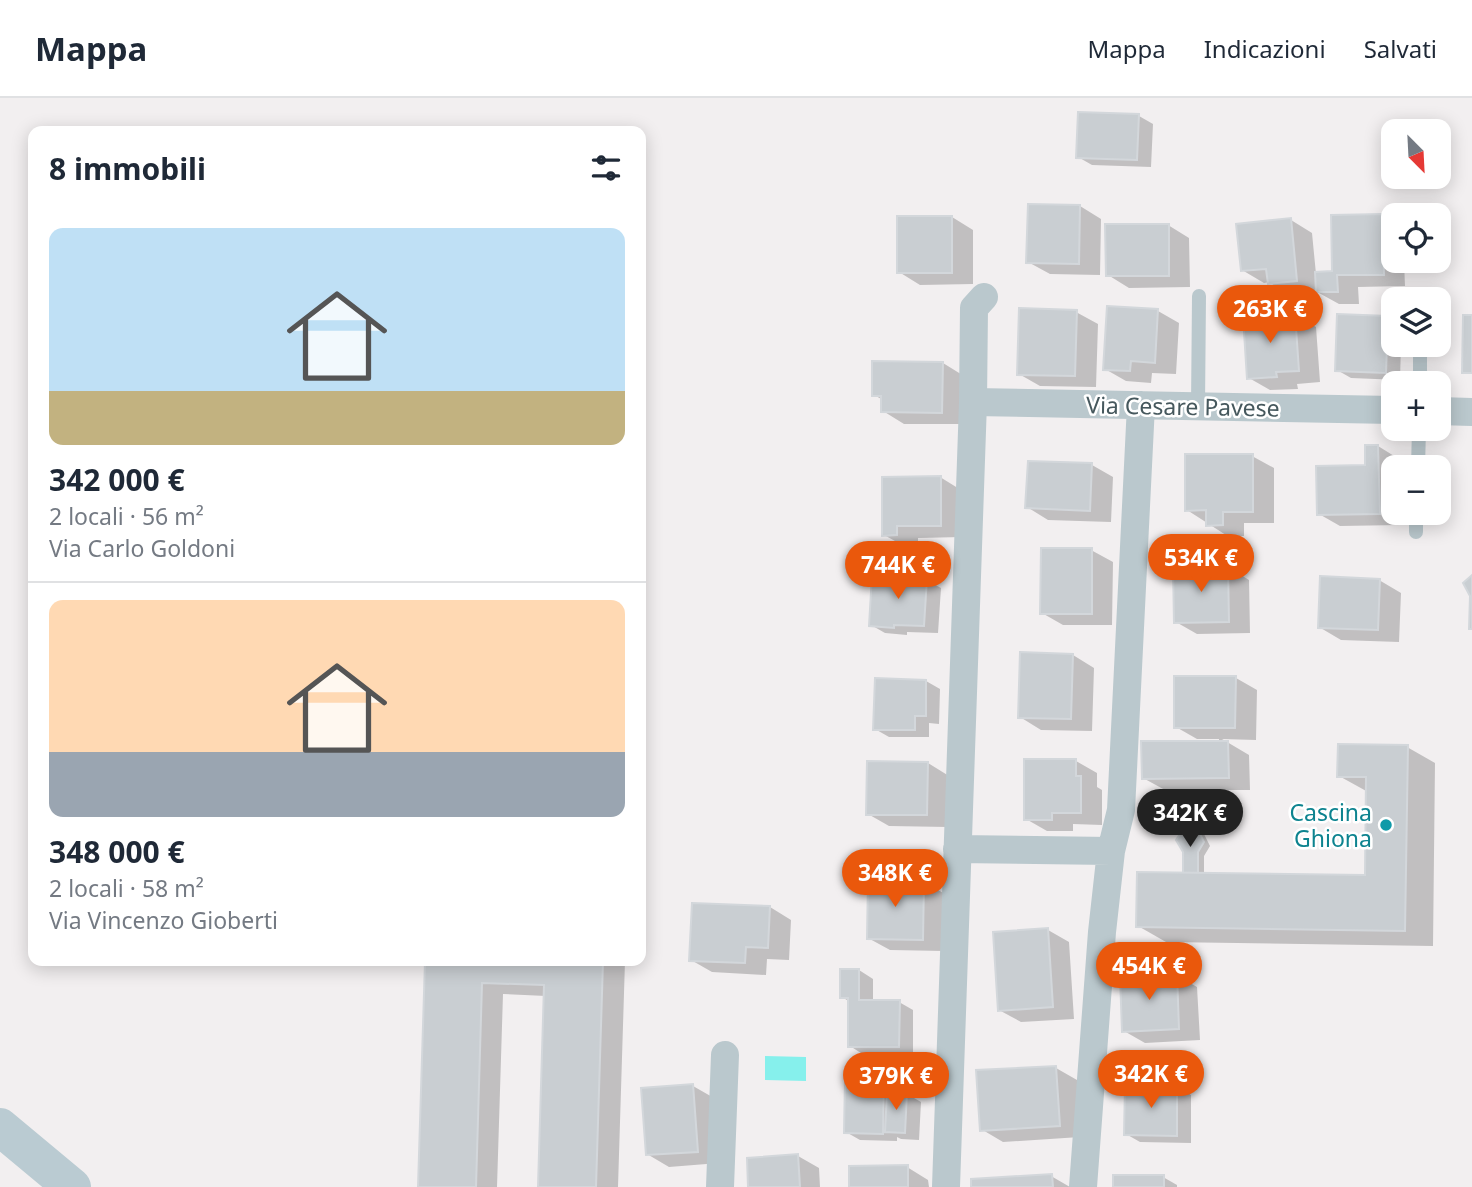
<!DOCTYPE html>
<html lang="it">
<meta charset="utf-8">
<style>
:root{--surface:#fff;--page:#f6f6f7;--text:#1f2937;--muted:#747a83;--line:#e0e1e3;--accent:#ea580c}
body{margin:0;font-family:"Noto Sans",sans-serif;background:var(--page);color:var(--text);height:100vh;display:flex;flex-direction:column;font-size:26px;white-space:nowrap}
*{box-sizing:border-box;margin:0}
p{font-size:23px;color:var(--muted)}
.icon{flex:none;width:38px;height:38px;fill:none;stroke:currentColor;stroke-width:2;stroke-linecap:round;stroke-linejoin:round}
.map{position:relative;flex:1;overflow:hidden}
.side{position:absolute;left:28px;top:28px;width:618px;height:840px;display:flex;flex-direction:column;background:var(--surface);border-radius:14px;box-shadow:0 4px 18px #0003}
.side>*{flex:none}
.needle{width:46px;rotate:156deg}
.fabs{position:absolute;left:1381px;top:21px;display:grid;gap:14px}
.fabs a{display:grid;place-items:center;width:70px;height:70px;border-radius:14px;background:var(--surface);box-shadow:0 4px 18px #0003;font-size:35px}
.price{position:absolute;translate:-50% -60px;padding:0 16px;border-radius:24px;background:var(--accent);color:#fff;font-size:23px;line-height:46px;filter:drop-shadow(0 2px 4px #0008)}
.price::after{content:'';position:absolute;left:50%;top:42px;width:21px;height:16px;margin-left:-10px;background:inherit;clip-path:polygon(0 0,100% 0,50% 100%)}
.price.current{background:#222;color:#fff}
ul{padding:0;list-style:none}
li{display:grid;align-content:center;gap:14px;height:371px;padding:0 21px}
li+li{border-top:2px solid var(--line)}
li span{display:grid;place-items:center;height:217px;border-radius:14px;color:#555}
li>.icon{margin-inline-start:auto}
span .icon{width:126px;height:126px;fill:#fffc;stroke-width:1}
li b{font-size:30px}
h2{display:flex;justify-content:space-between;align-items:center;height:84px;padding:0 21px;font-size:30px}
header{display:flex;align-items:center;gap:42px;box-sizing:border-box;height:98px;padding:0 35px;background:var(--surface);border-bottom:2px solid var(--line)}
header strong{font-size:33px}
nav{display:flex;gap:38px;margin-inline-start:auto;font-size:24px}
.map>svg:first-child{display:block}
</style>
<header>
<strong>Mappa</strong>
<nav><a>Mappa</a><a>Indicazioni</a><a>Salvati</a></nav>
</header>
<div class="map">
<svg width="1472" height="1089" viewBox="0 0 1472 1089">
<rect width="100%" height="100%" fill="#f2eff0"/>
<!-- water -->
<path fill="#86f0ec" d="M765,958L806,959V983L765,982Z"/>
<!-- shadow -->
<path fill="#0003" d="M1139,18L1153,26L1151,69L1092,67L1078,59Z
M1080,108L1101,121L1100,177L1050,176L1028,164Z
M1382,118L1393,124V163H1404L1405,188L1358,189L1359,206H1339L1319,195L1291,198L1269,184L1264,185L1242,172L1291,122L1312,135L1316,176L1334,175Z
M952,119L973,132V186L920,187L899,174Z
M1168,127L1189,140L1190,189L1129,190L1108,177Z
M1108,210L1158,213L1179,225L1176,276L1152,275L1151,285L1126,283L1105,271Z
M1076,214L1098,226L1096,289L1040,288L1019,276Z
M1295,217L1316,229L1320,284L1297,286L1298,291L1270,292L1249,280Z
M1387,220L1393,223V247H1401L1400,282L1351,280L1337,272Z
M943,265L964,278L963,326H904L883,313V302L874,297Z
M1378,348L1399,361V369H1393V415H1400V427L1340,428L1319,416L1367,369Z
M1252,358L1274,370V425H1244V438L1229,439L1187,412Z
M1092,367L1113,379L1111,424L1048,422L1027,409Z
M940,379L961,392L962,439L918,440V449H906L884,437Z
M1091,452L1113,464L1112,527H1063L1042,515Z
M1228,469L1249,482L1250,535L1197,536L1176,524Z
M926,482L941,490L938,535L907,534V537L885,535L871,527Z
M1379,482L1401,495L1399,544L1341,542L1319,529Z
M1073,557L1094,570L1092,633L1041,632L1020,619Z
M1236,580L1257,592L1256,642L1222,641L1249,657L1250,692H1165L1143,680L1219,645V641H1197L1176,629Z
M926,583L940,591L939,626L929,625V639H889L875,631Z
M1407,649L1435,665L1433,848L1166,844L1138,828L1184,776L1197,732L1204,736L1210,748L1204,758V777L1367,779L1368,694L1339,678Z
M1076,663L1097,675V689L1102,692V727L1073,726V733H1047L1026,721Z
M928,665L949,678L948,729L889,728L868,716Z
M924,784L945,796L944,853L890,852L868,840Z
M770,809L791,822L789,862L767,861L766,877L712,874L691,862Z
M1048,832L1069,844L1074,921L1021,924L999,912Z
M427,863H625L618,1089H540L546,898L503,896L497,1089H420Z
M859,872L873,881V904H899L913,912V957H864L850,948V904L842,899Z
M1176,877L1197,889L1200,942L1145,945L1124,933Z
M1056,970L1077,982L1080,1039L1003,1044L981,1031Z
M884,983L898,991V995L907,996L921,1004L919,1042L901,1041L897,1039V1043L860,1042L846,1034Z
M693,988L714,1000L719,1065L669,1069L647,1056Z
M1177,988L1191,997V1045L1140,1044L1126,1036Z
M798,1058L819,1070L820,1089H750Z
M907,1069L928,1082L929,1089H851Z
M1051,1078L1070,1089H973Z
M1163,1079L1177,1087V1089H1114Z"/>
<!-- building -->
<path fill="#c9ced2" stroke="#d3d7db" stroke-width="2" d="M1078,14L1139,16L1137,62L1076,60Z
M1028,106L1080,107L1079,166L1026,165Z
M1383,116L1384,177H1337L1338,194H1316L1315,174L1332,173L1331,117Z
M897,118H952V175H897Z
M1291,120L1297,183L1268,186L1266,171L1241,173L1236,126Z
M1105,126H1169V178H1106Z
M1107,208L1158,211L1155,265L1131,263L1130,273L1103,272Z
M1019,210L1077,212L1075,278L1017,277Z
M1295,215L1299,273L1276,274L1277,279L1247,281L1243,218Z
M1337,216L1388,218L1386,275L1335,273Z
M1463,217H1472V275H1462Z
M872,263L943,264L942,315L881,314V298H872Z
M1365,347H1378L1380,416L1317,417L1316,368L1365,367Z
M1185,356H1253V414H1223V427L1206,428V412L1185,413Z
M1028,363L1092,365L1090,413L1025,410Z
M941,378V428H897V437L882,438V379Z
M1041,450H1092V516H1040Z
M1228,468L1229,524L1174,525L1173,469Z
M872,477L927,480L924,528L894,527V530L869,528Z
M1472,477V531H1469L1470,498L1463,485Z
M1320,478L1380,481L1378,532L1318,530Z
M1020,554L1073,556L1071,621L1018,620Z
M1174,578H1236L1235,630H1174Z
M875,580L926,582V618H915V632H873Z
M1141,643H1228L1229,680L1142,681Z
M1338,646L1408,647L1405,833L1136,829L1137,774L1365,777L1366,679H1337Z
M1024,661H1076V678H1081V715H1052V722H1024Z
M867,663L928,664L927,717H866Z
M1184,730H1197L1204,744L1198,754V775H1183V754L1176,742Z
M868,780L924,782L923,842L867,841Z
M692,805L770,808L768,850L746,849L745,865L689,863Z
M1048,830L1053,909L998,913L993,834Z
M425,863H603L596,1089H538L544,887L482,885L476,1089H418Z
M840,871H859V902H900L899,949H848V900H840Z
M1177,875L1179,931L1122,934L1120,878Z
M1056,968L1060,1028L980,1033L976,972Z
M845,980L884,981L883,1036L844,1035Z
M693,986L698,1054L646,1057L641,990Z
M1125,986L1177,987V1038L1124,1037Z
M887,993L907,994L905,1035L885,1034Z
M798,1056L800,1089H748L747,1060Z
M908,1067V1089H849V1068Z
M1052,1076L1053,1089H971V1081Z
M1113,1077H1164V1089H1113Z"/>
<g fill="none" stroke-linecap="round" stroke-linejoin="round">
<!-- service -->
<path stroke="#bac8cd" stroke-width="14" d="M1421,201V199
M1420,285V247
M1198,308L1199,198
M1418,369L1419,331
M1416,434V415"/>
<!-- minor -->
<path stroke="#bac8cd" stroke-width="28" d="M973,304L1393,312
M1438,313L1472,314
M957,751L1111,753
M720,1089L725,957
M946,1089L973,304L974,210L984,199
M1083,1089L1102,834L1111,753L1121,712L1141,307"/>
<!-- secondary -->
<path stroke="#bacbd2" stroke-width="38" d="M0,1029L72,1089"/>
</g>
<!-- markers -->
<circle fill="#0f9aa8" stroke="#fff" stroke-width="2.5" cx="1386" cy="727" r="7"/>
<g text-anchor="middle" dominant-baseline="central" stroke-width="5" stroke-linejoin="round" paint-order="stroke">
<!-- street labels -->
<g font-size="23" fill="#46585d" stroke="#fff">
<text transform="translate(1183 308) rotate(1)">Via Cesare Pavese</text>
</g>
<!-- culture labels -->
<g font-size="23" fill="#0d838f" stroke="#fff" text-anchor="end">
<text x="1372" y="714">Cascina<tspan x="1372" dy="26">Ghiona</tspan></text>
</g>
</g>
</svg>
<div class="fabs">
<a><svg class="needle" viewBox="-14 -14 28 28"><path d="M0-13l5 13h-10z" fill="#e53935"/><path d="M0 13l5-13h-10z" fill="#747a83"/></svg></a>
<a><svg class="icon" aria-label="locate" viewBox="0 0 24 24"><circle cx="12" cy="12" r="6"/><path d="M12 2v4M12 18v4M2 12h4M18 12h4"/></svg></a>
<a><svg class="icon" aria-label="layers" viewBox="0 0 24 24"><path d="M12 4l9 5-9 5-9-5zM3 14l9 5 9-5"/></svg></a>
<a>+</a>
<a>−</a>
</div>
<b class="price" style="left:1270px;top:247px">263K €</b>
<b class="price" style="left:1201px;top:496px">534K €</b>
<b class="price" style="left:898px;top:503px">744K €</b>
<b class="price current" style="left:1190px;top:751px">342K €</b>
<b class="price" style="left:895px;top:811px">348K €</b>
<b class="price" style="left:1149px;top:904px">454K €</b>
<b class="price" style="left:1151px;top:1012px">342K €</b>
<b class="price" style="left:896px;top:1014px">379K €</b>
<section class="side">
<h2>8 immobili<svg class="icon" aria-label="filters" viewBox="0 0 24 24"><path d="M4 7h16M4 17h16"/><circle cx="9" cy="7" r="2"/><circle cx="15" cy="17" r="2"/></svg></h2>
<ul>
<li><span style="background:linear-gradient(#bfe0f5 75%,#c2b280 0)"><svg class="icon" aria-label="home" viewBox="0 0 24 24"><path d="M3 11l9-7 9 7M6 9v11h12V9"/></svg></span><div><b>342 000 €</b><p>2 locali · 56 m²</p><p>Via Carlo Goldoni</p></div></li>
<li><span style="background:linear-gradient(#ffd9b3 70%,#9aa5b1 0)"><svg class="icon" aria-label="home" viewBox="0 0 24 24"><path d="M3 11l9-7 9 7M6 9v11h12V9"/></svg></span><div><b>348 000 €</b><p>2 locali · 58 m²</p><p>Via Vincenzo Gioberti</p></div></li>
</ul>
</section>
</div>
